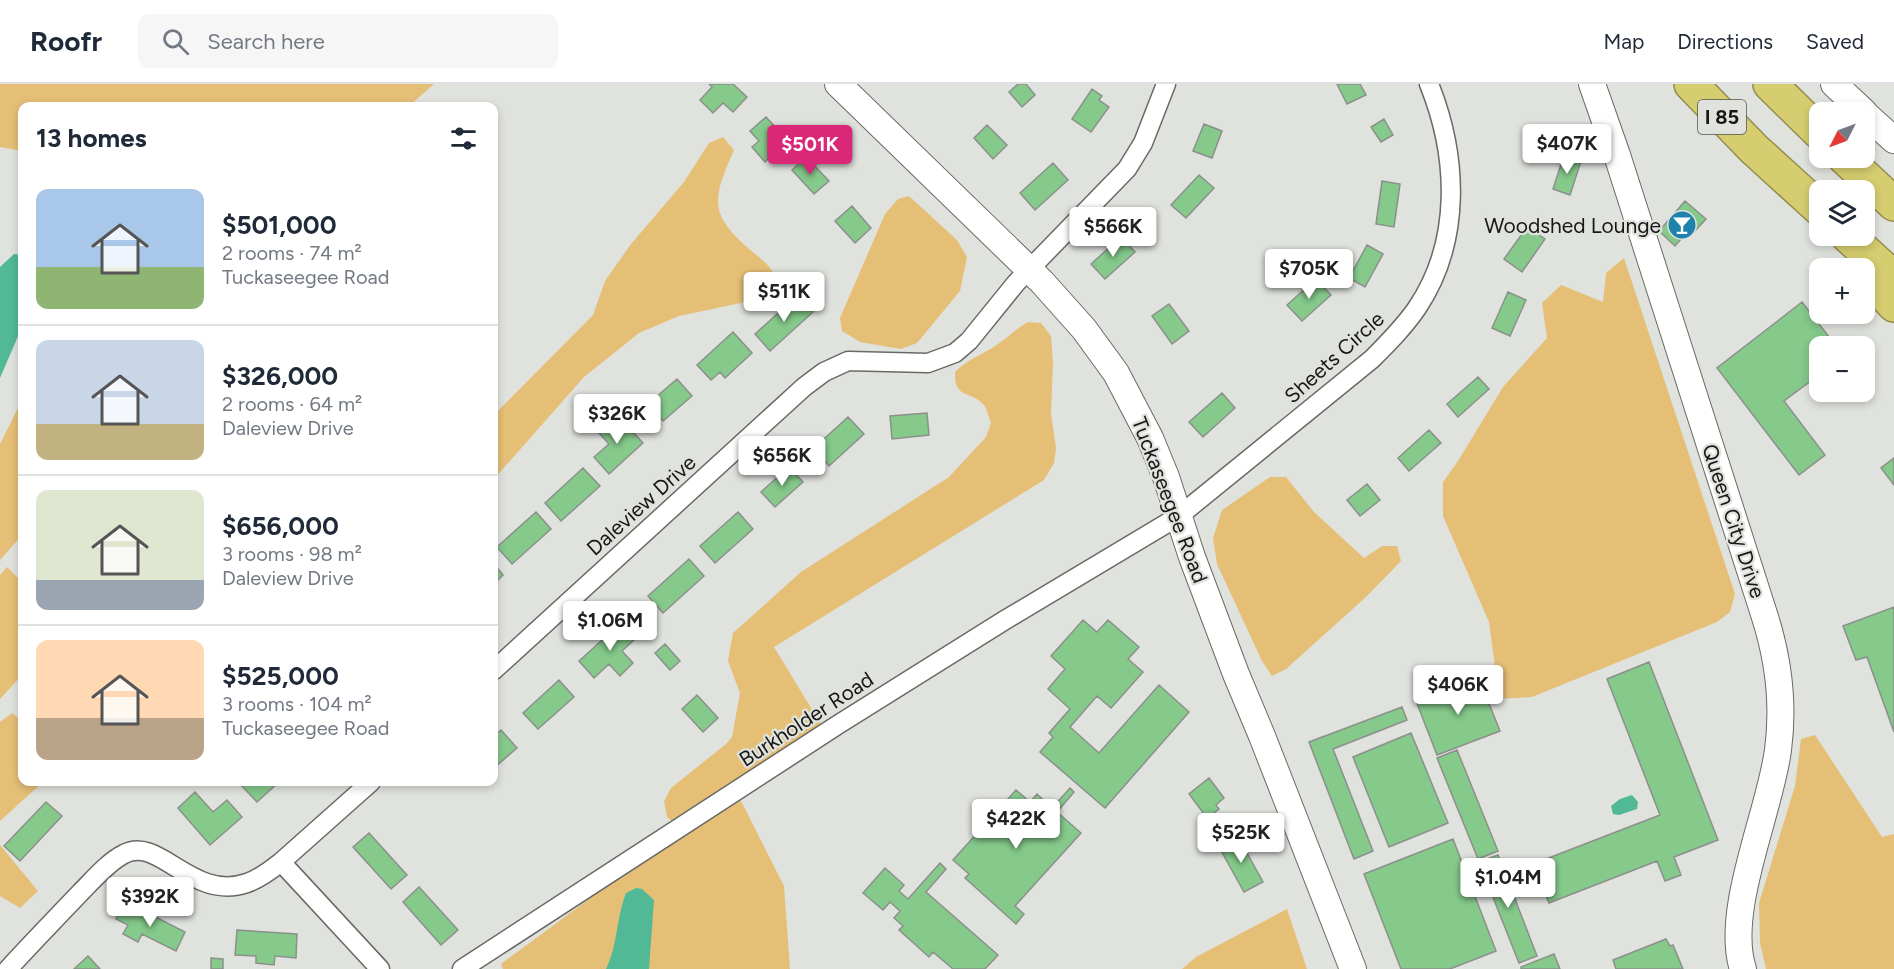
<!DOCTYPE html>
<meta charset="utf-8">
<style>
:root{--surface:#fff;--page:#f6f6f7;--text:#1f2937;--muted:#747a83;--line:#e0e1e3;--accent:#db2777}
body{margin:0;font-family:Figtree,sans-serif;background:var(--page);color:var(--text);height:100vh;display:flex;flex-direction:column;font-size:22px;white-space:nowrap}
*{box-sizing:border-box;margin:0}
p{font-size:20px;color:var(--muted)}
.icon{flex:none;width:33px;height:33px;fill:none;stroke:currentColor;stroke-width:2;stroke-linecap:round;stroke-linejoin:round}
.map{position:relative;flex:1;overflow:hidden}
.sheet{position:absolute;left:18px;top:18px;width:480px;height:684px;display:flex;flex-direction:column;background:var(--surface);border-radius:12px;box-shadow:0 3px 9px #0003}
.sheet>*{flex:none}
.needle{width:39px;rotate:228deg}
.tools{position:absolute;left:1809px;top:18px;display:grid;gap:12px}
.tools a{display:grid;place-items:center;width:66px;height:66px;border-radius:12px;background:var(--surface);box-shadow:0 3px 9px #0003;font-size:30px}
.price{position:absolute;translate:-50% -51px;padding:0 14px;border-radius:6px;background:#fff;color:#222;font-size:20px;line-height:39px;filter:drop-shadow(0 2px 3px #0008)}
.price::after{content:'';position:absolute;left:50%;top:36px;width:18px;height:14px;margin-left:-9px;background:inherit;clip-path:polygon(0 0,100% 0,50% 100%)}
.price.current{background:var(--accent);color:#fff}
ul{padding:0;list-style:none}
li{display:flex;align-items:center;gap:18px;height:150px;padding:0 18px}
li+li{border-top:2px solid var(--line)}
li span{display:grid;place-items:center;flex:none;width:168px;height:120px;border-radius:12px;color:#555}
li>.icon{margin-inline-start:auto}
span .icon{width:72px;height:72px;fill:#fffc;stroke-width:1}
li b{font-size:26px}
h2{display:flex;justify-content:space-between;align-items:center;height:72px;padding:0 18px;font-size:26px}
header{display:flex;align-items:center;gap:36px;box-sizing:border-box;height:84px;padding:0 30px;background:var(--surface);border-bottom:2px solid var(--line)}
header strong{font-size:28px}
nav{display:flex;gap:33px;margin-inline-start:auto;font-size:21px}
.search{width:420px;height:54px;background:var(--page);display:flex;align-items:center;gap:15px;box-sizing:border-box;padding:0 21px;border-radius:12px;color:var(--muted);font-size:22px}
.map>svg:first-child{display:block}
</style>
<header>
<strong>Roofr</strong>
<div class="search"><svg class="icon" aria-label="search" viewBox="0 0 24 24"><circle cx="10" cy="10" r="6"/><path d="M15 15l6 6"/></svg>Search here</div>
<nav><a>Map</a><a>Directions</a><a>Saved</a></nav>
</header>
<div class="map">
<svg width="1894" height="885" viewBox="0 0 1894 885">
<rect width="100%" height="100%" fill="#dfe2dd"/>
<!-- green -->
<path fill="#e6bf77" d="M0,0H434L409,22H22V67L0,63Z
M723,53L734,66C711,118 709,131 754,169C768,181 773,183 777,201L741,219L679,232L639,249L584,293L494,395V331L593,231L605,197L631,160L684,98L709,59Z
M909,112L957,156L967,173L960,207L917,259L901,265L860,258L842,247L840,234L885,130L898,115Z
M1624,174L1735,510L1730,528L1717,538L1532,613L1498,615L1491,596L1495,583L1489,538L1443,432V398L1458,377L1503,303L1547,254L1542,219L1561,201L1603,218L1606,189Z
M1028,238L1041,239L1051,252L1053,279L1051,329L1056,364L1054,379L1044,396L774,563L822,642L673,738L667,733L664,717L671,704L726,660L732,653L740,609L728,577L733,549L801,488L949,393L986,353L991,339C989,334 987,325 984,321C971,306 954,316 955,288C967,276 979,272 992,264C1005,256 1015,245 1028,238Z
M22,316V451L0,476V360Z
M1270,393H1286L1314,428L1364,474L1382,462H1397L1401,477L1366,513L1286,585L1272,592L1262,577L1217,480L1213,454L1222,426Z
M7,483L22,498V591L0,615V491Z
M12,629L22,637V698H43L0,737V638Z
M1815,651L1882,753L1894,750V885H1766L1760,859L1759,819L1795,702L1801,655Z
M736,707L784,802L790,885H503L501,880Z
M0,761L38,807L20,824L0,812Z
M1287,825L1307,885H1182L1196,873Z"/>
<!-- water -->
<path fill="#51b996" d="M14,170L22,171V243L0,294V183Z
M1632,711L1638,718L1637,725L1619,731L1613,730L1611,722L1620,715Z
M636,804L642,805L654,816L649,885H606C618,861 616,834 626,809Z"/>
<!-- building -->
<path fill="#85c98b" stroke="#8c908c" stroke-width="1.5" d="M709,0H733L747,13L733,28L723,19L713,29L700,16L712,3Z
M1018,0H1026L1035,11L1022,23L1009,8Z
M1337,0H1360L1366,11L1347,20Z
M1092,5L1102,12L1099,16L1109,23L1091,48L1072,35Z
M766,33L791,60L775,74L772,71L765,78L752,63L759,57L750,47Z
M1384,35L1393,51L1381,58L1371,43Z
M1204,40L1222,47L1212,74L1193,67Z
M987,41L1007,61L993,75L974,54Z
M1564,71L1581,77L1570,111L1553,105Z
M806,73L829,97L814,110L792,86Z
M1053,79L1068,96L1035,126L1020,109Z
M1199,91L1214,104L1186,134L1171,121Z
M1382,97L1400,100L1394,143L1376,140Z
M1685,117L1706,135L1693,149L1688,147L1675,162L1659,147Z
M852,122L871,144L855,159L835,137Z
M1527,143L1545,155L1522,188L1504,175Z
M1121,153L1135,168L1105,195L1091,180Z
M1367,161L1383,170L1365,203L1349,194Z
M1316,195L1331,211L1302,237L1287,221Z
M1508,208L1526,216L1510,252L1492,244Z
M798,211L813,228L770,267L755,250Z
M1802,218L1836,262H1820V290L1784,317L1825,371L1799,391L1717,284Z
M1169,220L1189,247L1172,260L1152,232Z
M733,248L752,269L725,294L720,288L711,296L697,281Z
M1478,293L1489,305L1458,333L1447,320Z
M677,295L692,312L663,337L648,320Z
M1222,309L1235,324L1203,353L1189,338Z
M927,329L929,351L892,355L890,332Z
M618,332L643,359L609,390L594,373L609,360L599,349Z
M848,333L864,350L829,382L814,364Z
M1429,346L1441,359L1409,387L1398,374Z
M1894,374V401L1881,384Z
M789,383L803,398L775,423L761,408Z
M583,384L600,402L561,437L545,419Z
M1367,400L1380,416L1360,432L1347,416Z
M536,428L551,445L512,480L497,463Z
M738,428L753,445L715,479L700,462Z
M689,475L704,492L663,529L648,512Z
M494,480L503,491L494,500Z
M1894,523V648L1867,573L1856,576L1843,542Z
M1083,536L1097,548L1108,536L1139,563L1128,575L1143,588L1111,624L1097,612L1070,643L1099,669L1159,601L1189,628L1105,724L1040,668L1053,653L1049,649L1070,625L1048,605L1065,585L1051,572Z
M622,538L637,553L622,567L633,579L620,592L609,580L594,594L579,577Z
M665,560L680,577L670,586L655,569Z
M1649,578L1718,756L1674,773L1681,791L1665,797L1657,777L1549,819L1533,780L1660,731L1607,595Z
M1478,592L1500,647L1437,671L1416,617Z
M559,596L574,613L538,645L523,629Z
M697,611L718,634L703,648L682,625Z
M1402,623L1407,636L1333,665L1373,767L1354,775L1309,658Z
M501,646L517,664L494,684V652Z
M1411,649L1448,739L1389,763L1353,673Z
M1457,666L1498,767L1478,775L1437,674Z
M1209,694L1224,714L1216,721L1219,725L1207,734L1189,710Z
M245,698H279L257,718L241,701Z
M1070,704L1074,708L1057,728L1081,749L1015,822L1024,830L1016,840L965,794L969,790L953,776L1016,706L1030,718L1037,710L1052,724Z
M195,708L213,728L227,716L242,733L210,761L178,724Z
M46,718L62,732L20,777L4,762Z
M369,749L407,791L391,805L353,763Z
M1237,751L1263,798L1244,808L1218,761Z
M1453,755L1496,867L1450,885H1401L1364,790Z
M1498,771L1537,872L1519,879L1479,778Z
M940,779L946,785L926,808L998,871L985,885H953L933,868L929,873L899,846L903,842L894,834L900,827L890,818L883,826L863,809L885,784L904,801L899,807L908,815Z
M419,803L458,846L441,861L403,818Z
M136,823L185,848L176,867L142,850L138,858L123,850L128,841L116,835L121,825L132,831Z
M237,846L297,850L296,874L275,872L274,881L256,879V872L235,871Z
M1666,855L1670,862L1673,861L1683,885H1616L1613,876Z
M1554,870L1560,885H1521V883Z
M88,872L100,885H74Z
M211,874L223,875V885H211Z"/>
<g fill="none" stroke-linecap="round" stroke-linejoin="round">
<!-- street casing -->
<g stroke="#696a66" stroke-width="21">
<path id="street" d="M494,586L804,303L824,288L848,277L928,279L955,269L969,257L1016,199L1127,85L1143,59L1166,0
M281,778L380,885
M8,885C32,859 56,834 80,809C93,796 108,778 124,770C159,751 192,818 247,799C259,795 271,786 281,778L371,698
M462,885L839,640L1005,536L1179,432L1372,275C1388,259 1404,243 1417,224C1462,157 1458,72 1429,0"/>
</g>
<!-- secondary casing -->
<g stroke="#696a66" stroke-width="28">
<path id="secondary" d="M838,0L1042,198L1084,245L1116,289L1150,354L1166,393L1192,473L1236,590L1262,652L1353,885
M1592,0L1617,71L1764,530C1778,573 1784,621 1778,666C1770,728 1724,827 1743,885
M1834,0L1864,28
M1864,29L1894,56"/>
</g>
<!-- highway casing -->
<g stroke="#938d50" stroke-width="36">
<path id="highway" d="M1691,0L1754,65L1820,125
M1770,0L1820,49
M1845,74L1894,120
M1848,152L1894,194
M1864,188L1894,221"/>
</g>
<!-- street -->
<use href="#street" stroke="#fff" stroke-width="18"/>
<!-- secondary -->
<use href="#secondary" stroke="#fff" stroke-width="26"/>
<!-- highway -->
<use href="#highway" stroke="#d6cd70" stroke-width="33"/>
</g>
<!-- icons -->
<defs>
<g id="bar-disc" transform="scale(1.5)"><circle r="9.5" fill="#1f82ad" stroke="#dfe2dd"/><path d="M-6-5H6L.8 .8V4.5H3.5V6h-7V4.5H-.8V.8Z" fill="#fff"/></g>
</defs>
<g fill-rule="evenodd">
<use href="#bar-disc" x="1682" y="141"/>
</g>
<g text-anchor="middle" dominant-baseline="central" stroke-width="4.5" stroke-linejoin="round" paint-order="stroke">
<!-- shield labels -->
<rect fill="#dfe2dd" stroke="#535452" stroke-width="1.5" x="1698" y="16" width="48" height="34" rx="4.5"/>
<g font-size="20" font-weight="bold" fill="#171716">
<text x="1722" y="33">I 85</text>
</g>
<!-- poi labels -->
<g font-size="21" fill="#171716" stroke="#dfe2dd" text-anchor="end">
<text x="1661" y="141">Woodshed Lounge</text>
</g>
<!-- street labels -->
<g font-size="21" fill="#171716" stroke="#dfe2dd">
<text transform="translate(1334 273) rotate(-42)">Sheets Circle</text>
<text transform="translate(1170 416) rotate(69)">Tuckaseegee Road</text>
<text transform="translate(641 421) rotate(-42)">Daleview Drive</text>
<text transform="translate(1734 437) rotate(72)">Queen City Drive</text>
<text transform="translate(806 635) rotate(-33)">Burkholder Road</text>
</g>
</g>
</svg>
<div class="tools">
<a><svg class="needle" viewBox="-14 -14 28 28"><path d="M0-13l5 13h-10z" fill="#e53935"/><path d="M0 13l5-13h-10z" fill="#747a83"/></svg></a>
<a><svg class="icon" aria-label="layers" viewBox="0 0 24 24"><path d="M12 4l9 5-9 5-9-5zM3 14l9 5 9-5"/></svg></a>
<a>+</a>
<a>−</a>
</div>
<b class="price" style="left:1567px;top:91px">$407K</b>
<b class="price current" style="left:810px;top:92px">$501K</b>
<b class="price" style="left:1113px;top:174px">$566K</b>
<b class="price" style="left:1309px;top:216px">$705K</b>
<b class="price" style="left:784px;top:239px">$511K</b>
<b class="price" style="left:617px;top:361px">$326K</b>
<b class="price" style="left:782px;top:403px">$656K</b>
<b class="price" style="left:610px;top:568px">$1.06M</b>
<b class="price" style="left:1458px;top:632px">$406K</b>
<b class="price" style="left:1016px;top:766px">$422K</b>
<b class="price" style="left:1241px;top:780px">$525K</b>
<b class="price" style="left:1508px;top:825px">$1.04M</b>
<b class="price" style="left:150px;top:844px">$392K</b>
<section class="sheet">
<h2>13 homes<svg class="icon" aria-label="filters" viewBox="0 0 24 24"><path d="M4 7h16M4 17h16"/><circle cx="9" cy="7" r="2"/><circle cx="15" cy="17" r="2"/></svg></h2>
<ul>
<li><span style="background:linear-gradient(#a9c7e8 65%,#8fb573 0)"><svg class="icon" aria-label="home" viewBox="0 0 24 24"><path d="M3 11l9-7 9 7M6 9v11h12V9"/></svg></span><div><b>$501,000</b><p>2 rooms · 74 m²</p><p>Tuckaseegee Road</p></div></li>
<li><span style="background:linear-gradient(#c9d6e8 70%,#c2b280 0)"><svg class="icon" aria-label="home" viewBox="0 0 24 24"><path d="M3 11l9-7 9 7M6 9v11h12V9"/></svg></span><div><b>$326,000</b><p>2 rooms · 64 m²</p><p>Daleview Drive</p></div></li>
<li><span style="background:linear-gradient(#dfe7d0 75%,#9aa5b1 0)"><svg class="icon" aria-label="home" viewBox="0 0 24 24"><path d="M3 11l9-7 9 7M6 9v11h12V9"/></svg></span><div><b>$656,000</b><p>3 rooms · 98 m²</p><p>Daleview Drive</p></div></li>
<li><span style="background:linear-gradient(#ffd9b3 65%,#b9a48a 0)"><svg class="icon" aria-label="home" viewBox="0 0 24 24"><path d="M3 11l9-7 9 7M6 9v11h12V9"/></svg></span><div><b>$525,000</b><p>3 rooms · 104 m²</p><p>Tuckaseegee Road</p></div></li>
</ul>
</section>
</div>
